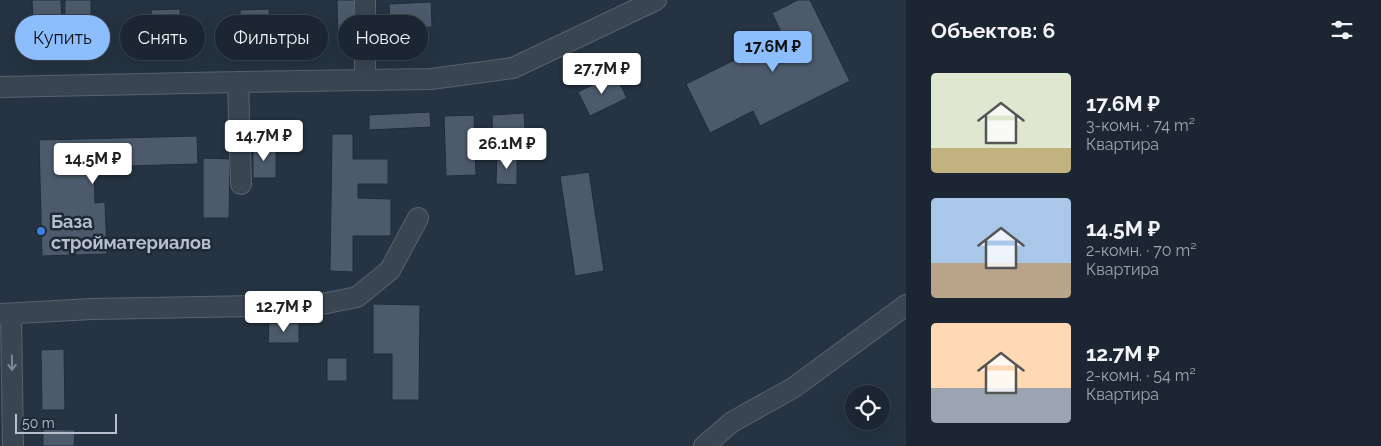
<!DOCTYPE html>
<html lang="ru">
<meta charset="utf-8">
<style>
:root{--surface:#1c2632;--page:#252e3a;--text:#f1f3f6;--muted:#a0a5ac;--line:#3a434d;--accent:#8cbdfc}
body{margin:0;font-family:Raleway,sans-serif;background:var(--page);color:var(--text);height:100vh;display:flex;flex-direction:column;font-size:19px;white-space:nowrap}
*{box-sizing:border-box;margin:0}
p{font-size:16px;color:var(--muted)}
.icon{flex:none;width:28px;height:28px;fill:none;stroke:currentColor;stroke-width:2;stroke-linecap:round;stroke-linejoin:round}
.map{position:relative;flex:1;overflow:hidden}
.sheet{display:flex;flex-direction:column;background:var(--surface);width:475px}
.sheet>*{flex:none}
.top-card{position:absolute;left:15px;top:15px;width:475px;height:45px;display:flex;gap:10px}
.controls{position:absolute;left:845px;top:385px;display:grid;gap:10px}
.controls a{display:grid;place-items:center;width:45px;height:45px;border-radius:50%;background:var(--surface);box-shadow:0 5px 20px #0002,0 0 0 1px var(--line);font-size:25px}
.scale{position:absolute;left:15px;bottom:12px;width:102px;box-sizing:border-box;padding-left:5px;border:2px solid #b7c0cc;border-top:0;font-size:14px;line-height:18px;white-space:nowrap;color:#b7c0cc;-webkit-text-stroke:4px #1e2a37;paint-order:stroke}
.price{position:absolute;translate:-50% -42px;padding:0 11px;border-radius:5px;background:#fff;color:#222;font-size:16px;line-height:32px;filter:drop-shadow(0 1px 2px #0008)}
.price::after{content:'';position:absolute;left:50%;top:30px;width:15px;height:11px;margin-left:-8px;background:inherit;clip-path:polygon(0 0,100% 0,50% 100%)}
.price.current{background:var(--accent);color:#111}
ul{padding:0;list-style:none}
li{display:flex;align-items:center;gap:15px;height:125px;padding:0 25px}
li span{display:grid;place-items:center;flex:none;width:140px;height:100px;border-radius:5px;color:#555}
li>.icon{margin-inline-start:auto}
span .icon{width:60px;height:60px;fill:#fffc;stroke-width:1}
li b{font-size:21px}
h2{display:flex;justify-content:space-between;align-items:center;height:60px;padding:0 25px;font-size:21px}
.pill{padding:0 18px;border-radius:22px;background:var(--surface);box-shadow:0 5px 20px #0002,0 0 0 1px var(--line);font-size:18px;line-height:45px}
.pill.current{background:var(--accent);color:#111}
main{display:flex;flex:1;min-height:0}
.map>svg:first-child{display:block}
</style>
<main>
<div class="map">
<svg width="906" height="446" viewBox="0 0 906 446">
<rect width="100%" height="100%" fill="#253342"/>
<!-- building -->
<path fill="#4c5a6b" stroke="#202c39" d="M32,0H61L62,21L33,22Z
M65,0H91V40H64Z
M337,0H356L357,39L338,40Z
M798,0H810L850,81L760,126L753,111L710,133L686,84L783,36L772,13Z
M431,2L432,27L390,29L389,4Z
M180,9L181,34L152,35L151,10Z
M269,9L270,35L241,36L240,10Z
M615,74L627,98L590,116L578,92Z
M430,112L431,127L369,130V115Z
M524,113L526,144L493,145L492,115Z
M474,115L476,175L446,176L444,116Z
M332,134H353V159H388V184H358V198L391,199V236H353V272L330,271Z
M197,136L198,164L94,167L95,203L105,202L107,254L42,256L39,140Z
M253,145H276V178H253Z
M497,154L517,155V185L496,184Z
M203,158L230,159L229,218H203Z
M589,172L604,271L575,276L560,176Z
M373,304L420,305L419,400H392V354H373Z
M269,323H299V343H268Z
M64,349L65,410H42L41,350Z
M327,358H347V381H327Z
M43,429L75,430L74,446H43Z"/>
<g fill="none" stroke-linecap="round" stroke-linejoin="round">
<!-- minor casing -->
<g stroke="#58636f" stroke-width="22">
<path id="minor" d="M365,0V80
M238,82L241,184
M0,87L238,82L431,79L513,68L656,0
M0,314L92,309L317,305L357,297L390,270L418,218
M11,314L13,446
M704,446L732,422L793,388L906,305"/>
</g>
<!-- minor -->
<use href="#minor" stroke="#3a4552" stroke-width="20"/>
</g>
<!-- one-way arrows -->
<defs><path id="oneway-shaft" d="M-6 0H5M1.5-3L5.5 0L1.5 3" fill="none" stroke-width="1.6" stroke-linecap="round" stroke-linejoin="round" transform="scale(1.25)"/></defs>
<use stroke="#7f8995" href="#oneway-shaft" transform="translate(12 363) rotate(89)"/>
<!-- markers -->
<circle fill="#3f7fe0" stroke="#1e2a37" stroke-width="2" cx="41" cy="231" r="5"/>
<g text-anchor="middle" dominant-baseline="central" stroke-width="5" stroke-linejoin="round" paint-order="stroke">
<!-- poi labels -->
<g font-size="18" font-weight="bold" fill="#b7c0cc" stroke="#1e2a37" text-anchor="start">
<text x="51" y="221">База<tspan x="51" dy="21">стройматериалов</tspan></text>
</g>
</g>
</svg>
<div class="controls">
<a><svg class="icon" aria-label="locate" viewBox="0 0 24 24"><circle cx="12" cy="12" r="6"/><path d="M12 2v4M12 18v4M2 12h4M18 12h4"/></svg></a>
</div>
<div class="scale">50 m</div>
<b class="price current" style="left:773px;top:73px">17.6M ₽</b>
<b class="price" style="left:602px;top:95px">27.7M ₽</b>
<b class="price" style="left:264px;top:162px">14.7M ₽</b>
<b class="price" style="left:507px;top:170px">26.1M ₽</b>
<b class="price" style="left:93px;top:185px">14.5M ₽</b>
<b class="price" style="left:284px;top:333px">12.7M ₽</b>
<div class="top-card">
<a class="pill current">Купить</a>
<a class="pill">Снять</a>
<a class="pill">Фильтры</a>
<a class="pill">Новое</a>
</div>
</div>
<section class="sheet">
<h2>Объектов: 6<svg class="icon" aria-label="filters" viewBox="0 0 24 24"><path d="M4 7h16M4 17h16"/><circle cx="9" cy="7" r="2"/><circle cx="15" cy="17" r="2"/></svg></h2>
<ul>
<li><span style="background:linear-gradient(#dfe7d0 75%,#c2b280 0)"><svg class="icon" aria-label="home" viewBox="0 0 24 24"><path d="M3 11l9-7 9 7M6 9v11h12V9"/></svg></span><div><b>17.6M ₽</b><p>3-комн. · 74 m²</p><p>Квартира</p></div></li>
<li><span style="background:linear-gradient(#a9c7e8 65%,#b9a48a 0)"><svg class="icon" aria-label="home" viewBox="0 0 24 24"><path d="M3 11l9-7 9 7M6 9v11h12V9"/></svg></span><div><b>14.5M ₽</b><p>2-комн. · 70 m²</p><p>Квартира</p></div></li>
<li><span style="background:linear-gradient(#ffd9b3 65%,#9aa5b1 0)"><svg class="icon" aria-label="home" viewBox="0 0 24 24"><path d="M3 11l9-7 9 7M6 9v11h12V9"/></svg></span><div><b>12.7M ₽</b><p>2-комн. · 54 m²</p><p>Квартира</p></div></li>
</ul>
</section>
</main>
